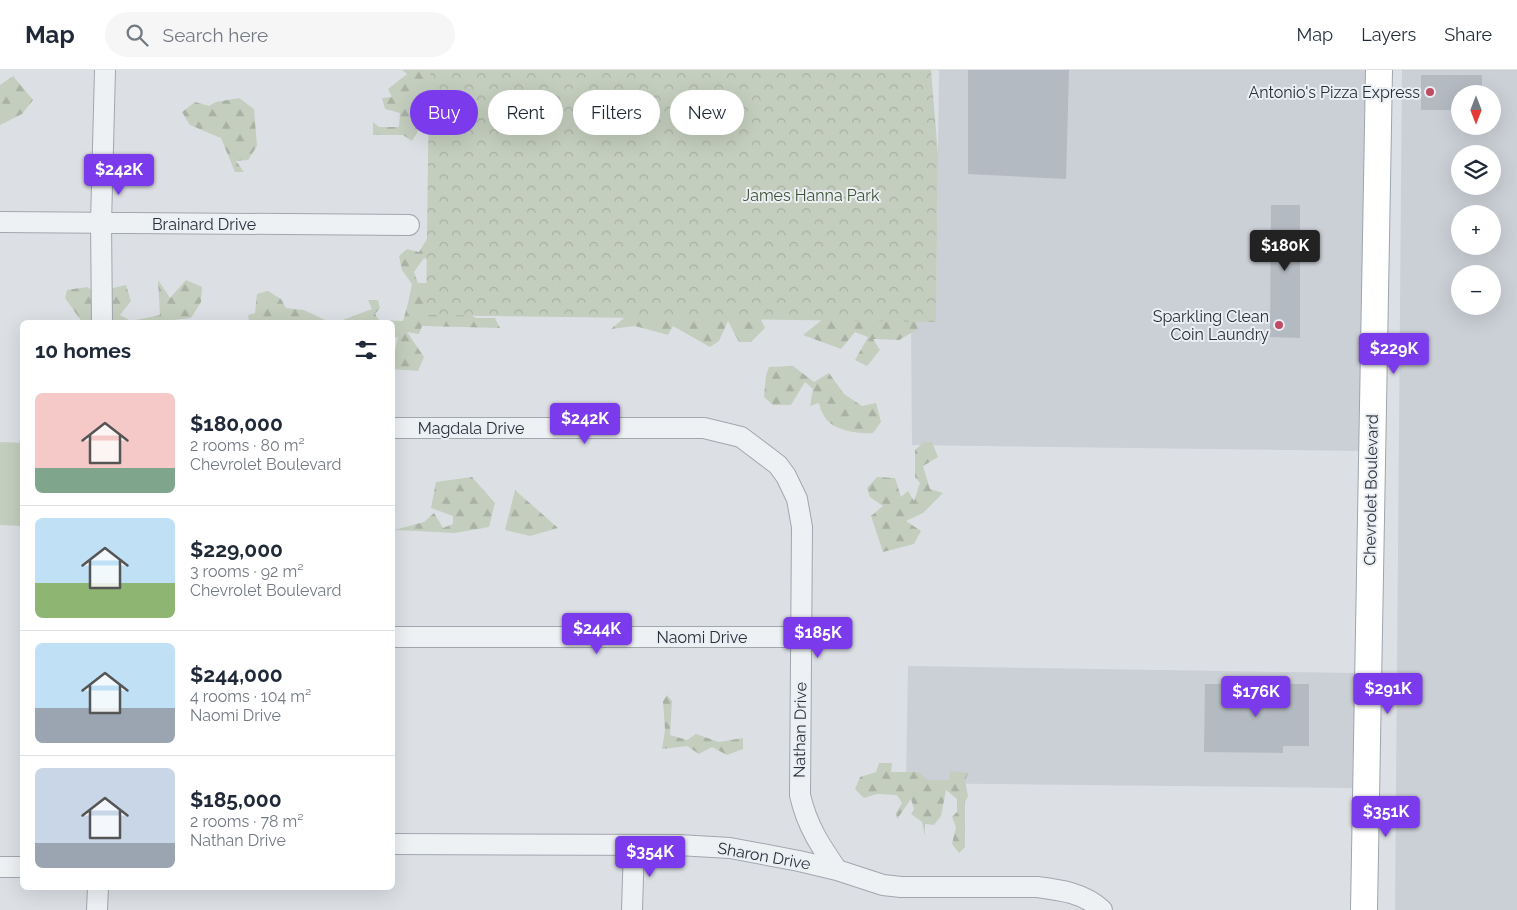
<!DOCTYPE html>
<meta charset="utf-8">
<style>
:root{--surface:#fff;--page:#f6f6f7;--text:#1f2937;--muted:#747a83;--line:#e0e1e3;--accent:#7c3aed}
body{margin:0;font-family:Raleway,sans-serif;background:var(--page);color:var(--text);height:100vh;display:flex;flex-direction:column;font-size:19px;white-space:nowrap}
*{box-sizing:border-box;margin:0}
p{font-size:16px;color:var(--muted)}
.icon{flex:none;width:28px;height:28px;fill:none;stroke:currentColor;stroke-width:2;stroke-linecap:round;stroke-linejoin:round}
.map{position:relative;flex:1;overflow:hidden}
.panel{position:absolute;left:20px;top:250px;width:375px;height:570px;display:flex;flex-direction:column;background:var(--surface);border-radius:8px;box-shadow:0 5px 20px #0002}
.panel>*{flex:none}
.banner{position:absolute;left:410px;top:20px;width:475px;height:45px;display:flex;gap:10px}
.needle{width:32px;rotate:180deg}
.controls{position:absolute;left:1451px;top:15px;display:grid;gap:10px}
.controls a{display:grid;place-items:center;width:50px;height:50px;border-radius:50%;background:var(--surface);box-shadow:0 5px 20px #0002;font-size:25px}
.price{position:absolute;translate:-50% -42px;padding:0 11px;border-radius:5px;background:var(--accent);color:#fff;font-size:16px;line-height:32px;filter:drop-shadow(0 1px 2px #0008)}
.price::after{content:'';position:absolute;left:50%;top:30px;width:15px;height:11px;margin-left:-8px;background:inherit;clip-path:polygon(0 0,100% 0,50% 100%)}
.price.active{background:#222;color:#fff}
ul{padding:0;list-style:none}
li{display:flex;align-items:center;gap:15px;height:125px;padding:0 15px}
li+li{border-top:1px solid var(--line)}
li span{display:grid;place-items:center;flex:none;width:140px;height:100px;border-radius:8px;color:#555}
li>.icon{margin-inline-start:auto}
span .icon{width:60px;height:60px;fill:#fffc;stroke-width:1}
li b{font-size:21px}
h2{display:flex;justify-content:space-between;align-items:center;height:60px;padding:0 15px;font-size:21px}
.chip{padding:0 18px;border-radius:22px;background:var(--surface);box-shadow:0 5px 20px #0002;font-size:18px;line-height:45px}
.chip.active{background:var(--accent);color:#fff}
header{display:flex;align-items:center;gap:30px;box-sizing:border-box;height:70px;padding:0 25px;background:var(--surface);border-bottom:1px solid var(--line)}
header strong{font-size:24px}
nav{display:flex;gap:28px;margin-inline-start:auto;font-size:18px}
.search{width:350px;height:45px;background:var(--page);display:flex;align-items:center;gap:12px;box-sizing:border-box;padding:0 18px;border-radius:28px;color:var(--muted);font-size:19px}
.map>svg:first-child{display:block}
</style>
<header>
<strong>Map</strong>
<div class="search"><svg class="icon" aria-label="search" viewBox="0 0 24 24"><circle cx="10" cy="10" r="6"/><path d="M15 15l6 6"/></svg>Search here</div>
<nav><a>Map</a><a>Layers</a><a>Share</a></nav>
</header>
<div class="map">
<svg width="1517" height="840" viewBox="0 0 1517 840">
<defs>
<pattern id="forest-firs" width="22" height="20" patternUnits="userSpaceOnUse" patternTransform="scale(1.25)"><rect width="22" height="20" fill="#c3cebe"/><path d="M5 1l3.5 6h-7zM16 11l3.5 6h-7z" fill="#a8b1a4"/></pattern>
<pattern id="park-crowns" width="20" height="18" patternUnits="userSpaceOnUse" patternTransform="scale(1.25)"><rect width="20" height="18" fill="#c3cebe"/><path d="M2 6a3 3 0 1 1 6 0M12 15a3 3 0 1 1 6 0" fill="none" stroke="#a8b1a4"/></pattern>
</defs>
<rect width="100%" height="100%" fill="#dce0e5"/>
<!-- built -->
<path fill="#cbcfd6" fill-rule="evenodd" d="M939,0H1371L1360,381L912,375L911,251H936Z
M1402,0H1517V840H1395ZM1460,24H1492V56H1460ZM1460,84H1492V116H1460ZM1460,144H1492V176H1460ZM1460,204H1492V236H1460Z
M908,596L1355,603L1352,718L906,713Z"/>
<!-- grass -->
<path fill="#c3cebe" d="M0,372L22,373V456L0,455Z"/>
<!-- forest -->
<path fill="url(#forest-firs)" d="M402,0H579L560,35L415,31L425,50L412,71L403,65H373V52L379,57H399L400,43L385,39L382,28L392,27L388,19L407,4Z
M13,6L33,30L22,44L0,55V15Z
M239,28L254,39L257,76L248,90L236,91L244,102H235L221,68L190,55L182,42L195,32L209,36L216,32Z
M436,154L441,199L424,188L414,202L418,213H439L465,242L476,248H495L500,258L422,256L419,264L407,262L424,287L418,301L393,299V288L398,267L393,268L392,252H337L372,239L368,230H378L380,238L375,244L379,250L403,251L408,233L412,214L402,200L399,186L407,179L419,182Z
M740,206L765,258L751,272H739L728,251L719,271L710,277L673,256L668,265L635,256L611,259L642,233Z
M158,210L170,228L186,210L202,217L201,232L191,248L164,251L163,252L115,251L82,252L65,228L67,220L87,217L96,222L126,215L131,231L120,245L131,251L160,245Z
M268,221L281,229L286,238L304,240L329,252H267V249L263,252H249L248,245L255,243L257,224Z
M843,233L914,246L918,259L899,270L873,269L880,280L867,296L855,290L868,267L855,262L841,279L803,265Z
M793,296L814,312L829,303L844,324L862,336L876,333L881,352L873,363C858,364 831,361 823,344C821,341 820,337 819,333L810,336L813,319L805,312L791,335H773L764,327L766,305L769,297Z
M924,372H932L938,387L923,396L930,419L943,423L923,443L906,451L921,461L914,474L883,482L871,446L883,436L870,427L867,418L877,407L895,408L901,427L908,421L914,431L920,413L915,407V380Z
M472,407L495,433L489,457L455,463L394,460L424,452L434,443L443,458L453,454V446L431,438L436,412Z
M515,420L558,458L530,466L505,460Z
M667,625L672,631L670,665L687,670L696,664L719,672L743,668V679L727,685L712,677L699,684L687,676L662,679L665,660L663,631Z
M879,693H892L891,702H918L928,710H949L950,701L968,703L965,711L968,726L965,732V777L959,783L952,774L956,757L952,747L957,742V729L946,720L941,746L934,755L925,754V766L922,752L911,744L914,739L911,729L897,749L896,743L902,733L897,725L877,724L864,728L855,719L860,707L876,702Z"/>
<!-- park -->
<path fill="url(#park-crowns)" d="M431,0H931L938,85L936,252L426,245L429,13Z"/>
<!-- building -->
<path fill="#b4bac1" d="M968,0H1069L1066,109L968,104Z
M1421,5H1482V24H1460V40H1421Z
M1271,135H1300V268L1270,267Z
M1205,614H1309V676H1283V683L1204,682Z"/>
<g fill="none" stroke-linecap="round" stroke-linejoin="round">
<!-- minor casing -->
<g stroke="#a2a7ae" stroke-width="22">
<path id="minor" d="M0,152L409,155
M102,252L101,153L105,0
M392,358H704L741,367L778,395L786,406L797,429L802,457L800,725C807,756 820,775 837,800
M392,567H801
M392,774L678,775L730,778L799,791L837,800L883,815L901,817H1037C1061,820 1084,823 1102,840
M0,797H22
M97,840L98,818
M632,840L634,775"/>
</g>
<!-- major casing -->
<g stroke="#9da5af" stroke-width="28">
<path id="major" d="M1364,840L1379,0"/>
</g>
<!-- minor -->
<use href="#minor" stroke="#eef1f4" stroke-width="20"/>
<!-- major -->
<use href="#major" stroke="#fff" stroke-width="26"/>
</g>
<!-- markers -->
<g fill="#bf4c63" stroke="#ebeff3" stroke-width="2">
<circle cx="1430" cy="22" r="5"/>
<circle cx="1279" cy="255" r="5"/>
</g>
<g text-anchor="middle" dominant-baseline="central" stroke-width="4" stroke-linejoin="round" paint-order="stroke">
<!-- poi labels -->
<g font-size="16" fill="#282f3a" stroke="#ebeff3" text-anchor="end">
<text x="1420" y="22">Antonio's Pizza Express</text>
<text x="1269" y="246">Sparkling Clean<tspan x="1269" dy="18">Coin Laundry</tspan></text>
</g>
<!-- park labels -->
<g font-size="16" fill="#3d5436" stroke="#ebeff3">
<text x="811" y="125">James Hanna Park</text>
</g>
<!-- street labels -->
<g font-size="16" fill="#282f3a" stroke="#ebeff3">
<text x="204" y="154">Brainard Drive</text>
<text x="471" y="358">Magdala Drive</text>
<text transform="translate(1371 420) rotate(-89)">Chevrolet Boulevard</text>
<text x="702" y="567">Naomi Drive</text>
<text transform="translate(800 660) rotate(-89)">Nathan Drive</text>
<text transform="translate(764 786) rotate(10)">Sharon Drive</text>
</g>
</g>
</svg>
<div class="controls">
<a><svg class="needle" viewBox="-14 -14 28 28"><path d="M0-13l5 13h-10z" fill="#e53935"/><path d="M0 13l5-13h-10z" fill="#747a83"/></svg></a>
<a><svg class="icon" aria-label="layers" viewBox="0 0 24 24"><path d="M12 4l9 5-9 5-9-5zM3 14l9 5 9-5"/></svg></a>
<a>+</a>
<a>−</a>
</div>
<b class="price" style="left:119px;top:126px">$242K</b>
<b class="price active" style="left:1285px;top:202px">$180K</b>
<b class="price" style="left:1394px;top:305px">$229K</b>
<b class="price" style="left:585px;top:375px">$242K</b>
<b class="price" style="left:597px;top:585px">$244K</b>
<b class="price" style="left:818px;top:589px">$185K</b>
<b class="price" style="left:1388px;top:645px">$291K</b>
<b class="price" style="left:1256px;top:648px">$176K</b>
<b class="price" style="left:1386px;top:768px">$351K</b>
<b class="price" style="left:650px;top:808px">$354K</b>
<div class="banner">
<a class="chip active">Buy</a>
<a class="chip">Rent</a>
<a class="chip">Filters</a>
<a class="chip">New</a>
</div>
<section class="panel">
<h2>10 homes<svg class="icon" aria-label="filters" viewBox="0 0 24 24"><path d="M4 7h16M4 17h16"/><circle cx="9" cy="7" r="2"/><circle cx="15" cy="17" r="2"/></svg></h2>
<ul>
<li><span style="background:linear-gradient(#f6c9c9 75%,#7fa58c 0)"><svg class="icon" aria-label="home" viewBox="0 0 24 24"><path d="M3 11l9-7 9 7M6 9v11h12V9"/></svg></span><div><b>$180,000</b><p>2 rooms · 80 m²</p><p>Chevrolet Boulevard</p></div></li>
<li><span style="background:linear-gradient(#bfe0f5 65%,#8fb573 0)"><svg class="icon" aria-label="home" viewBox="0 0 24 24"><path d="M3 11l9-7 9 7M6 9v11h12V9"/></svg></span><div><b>$229,000</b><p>3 rooms · 92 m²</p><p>Chevrolet Boulevard</p></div></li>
<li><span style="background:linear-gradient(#bfe0f5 65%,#9aa5b1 0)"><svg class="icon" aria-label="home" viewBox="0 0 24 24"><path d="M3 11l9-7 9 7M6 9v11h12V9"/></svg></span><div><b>$244,000</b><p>4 rooms · 104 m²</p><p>Naomi Drive</p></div></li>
<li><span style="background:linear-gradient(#c9d6e8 75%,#9aa5b1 0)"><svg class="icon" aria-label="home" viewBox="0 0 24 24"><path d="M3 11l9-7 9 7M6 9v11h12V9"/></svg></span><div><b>$185,000</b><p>2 rooms · 78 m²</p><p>Nathan Drive</p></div></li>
</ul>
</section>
</div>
